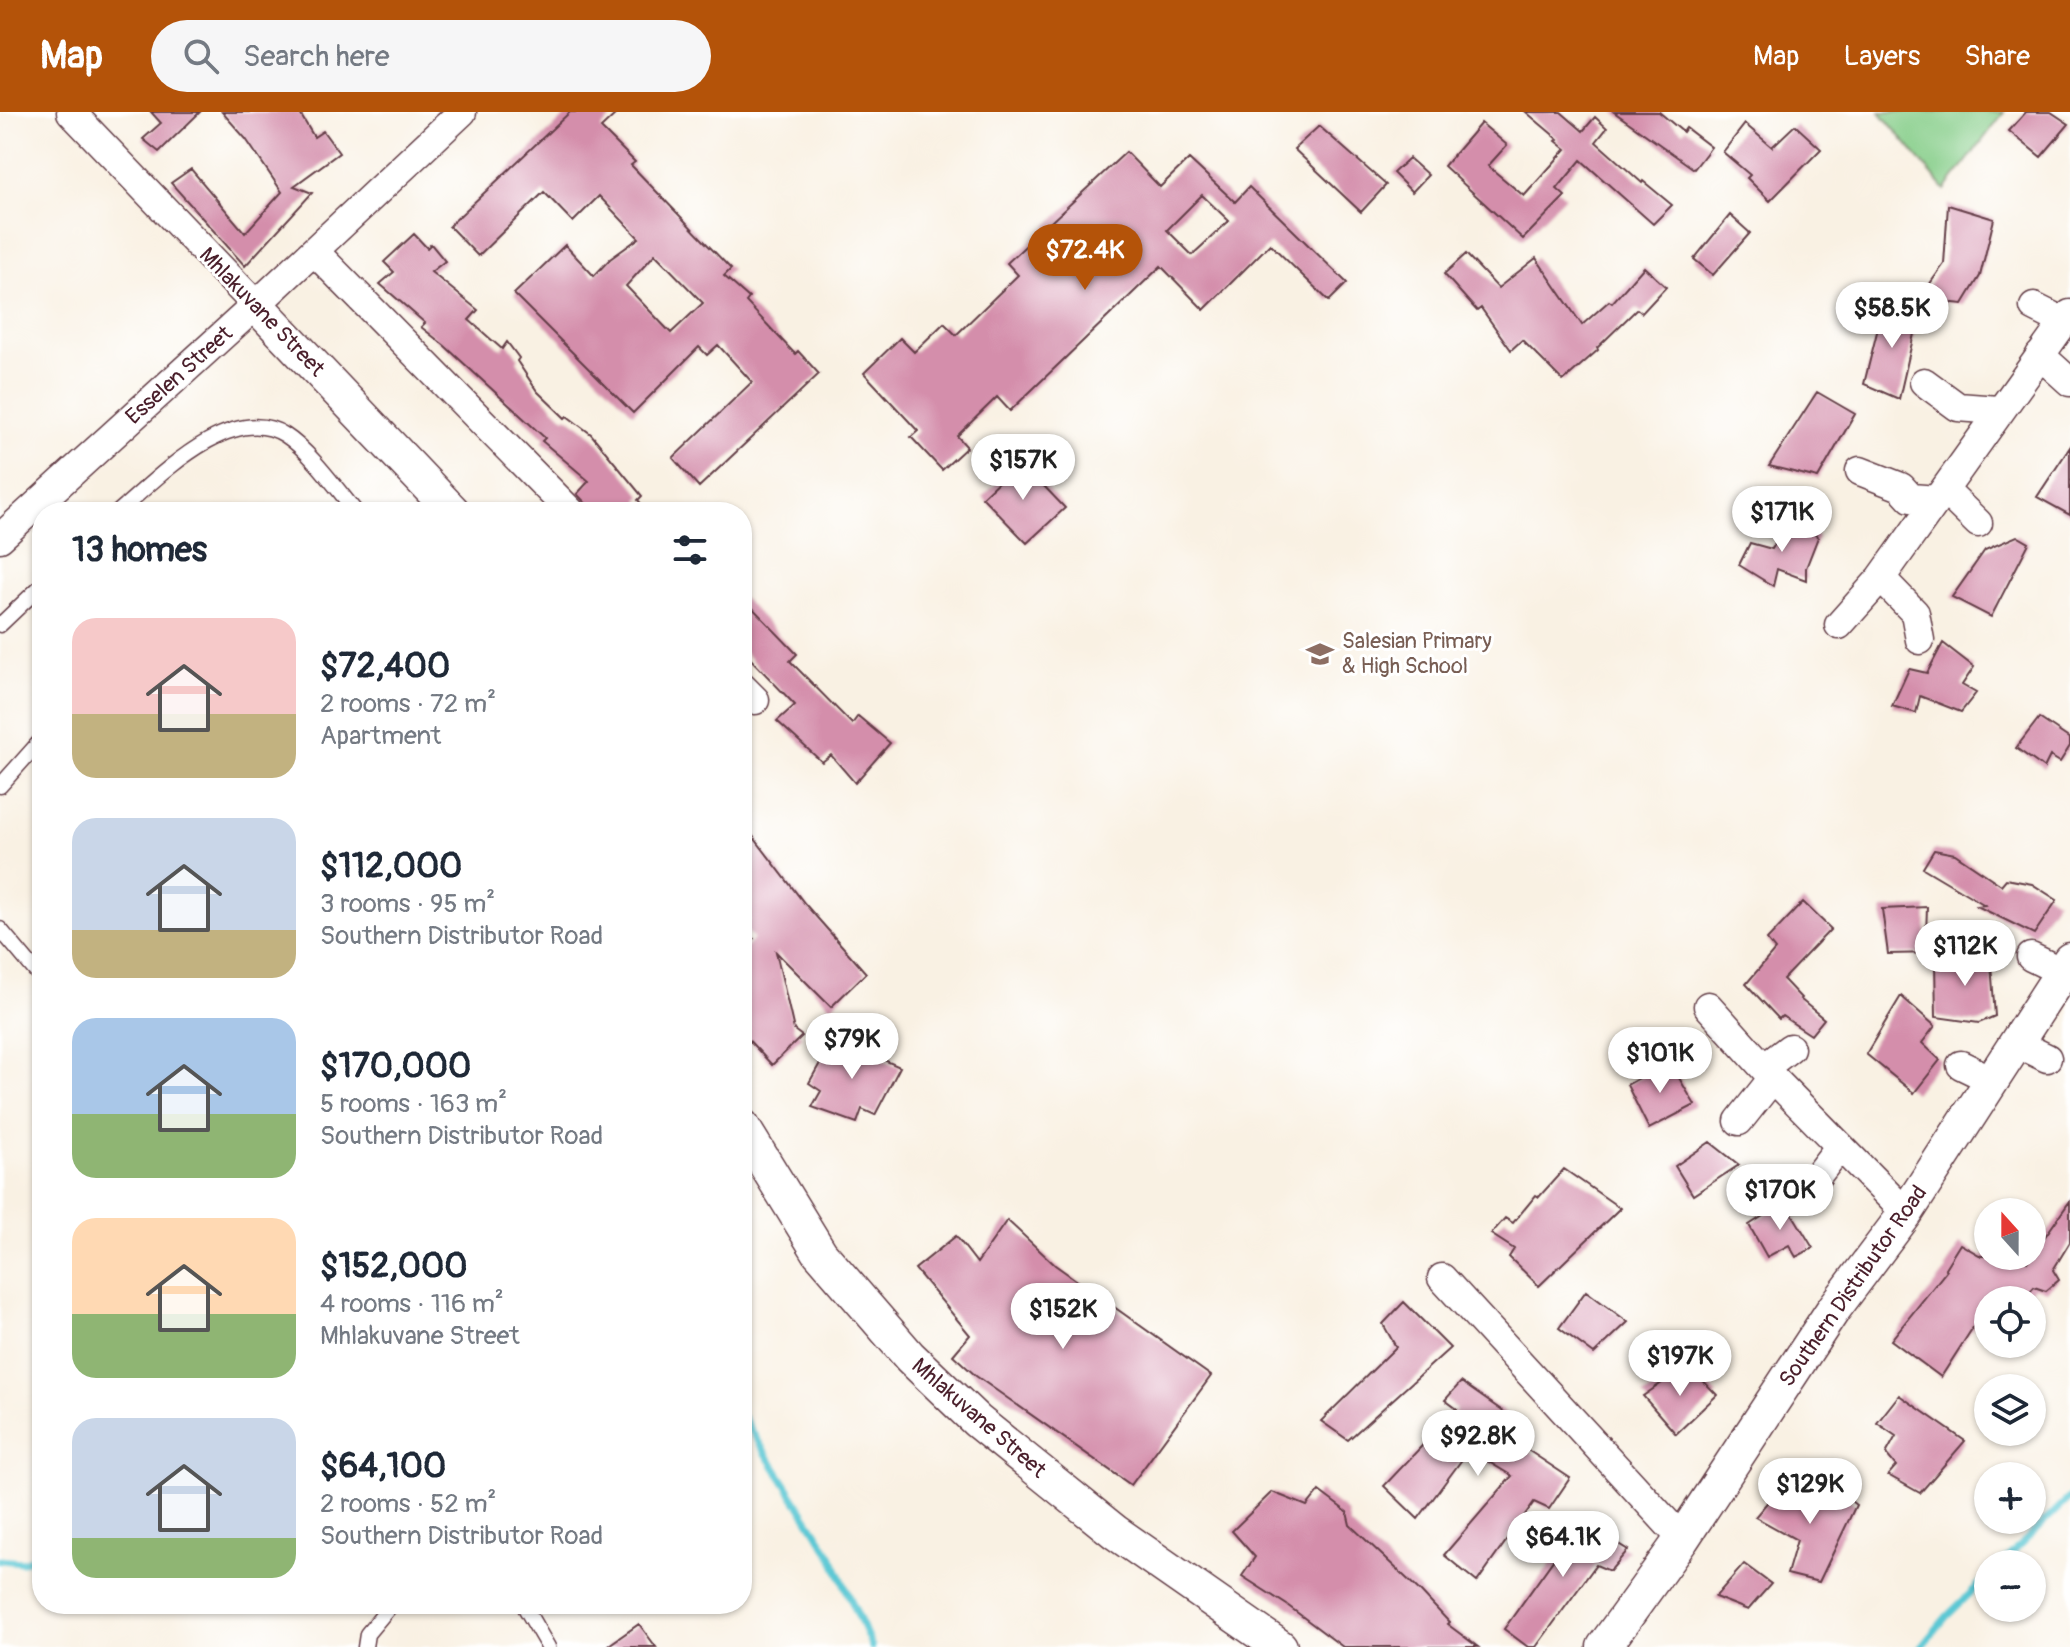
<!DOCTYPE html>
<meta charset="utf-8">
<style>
:root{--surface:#fff;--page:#f6f6f7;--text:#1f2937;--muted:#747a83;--accent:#b45309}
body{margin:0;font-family:Pangolin,sans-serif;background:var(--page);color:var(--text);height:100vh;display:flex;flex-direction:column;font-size:30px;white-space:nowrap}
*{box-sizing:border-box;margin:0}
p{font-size:26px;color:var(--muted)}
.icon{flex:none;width:44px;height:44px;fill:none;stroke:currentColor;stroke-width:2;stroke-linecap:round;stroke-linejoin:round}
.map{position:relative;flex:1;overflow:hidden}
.panel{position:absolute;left:32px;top:390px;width:720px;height:1112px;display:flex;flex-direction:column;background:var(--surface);border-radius:32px;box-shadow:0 2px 6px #0004}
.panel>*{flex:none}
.needle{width:52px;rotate:339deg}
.tools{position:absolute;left:1974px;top:1086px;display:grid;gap:16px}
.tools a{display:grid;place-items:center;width:72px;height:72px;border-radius:50%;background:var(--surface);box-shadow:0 2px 6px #0004;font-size:40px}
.price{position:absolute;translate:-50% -68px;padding:0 18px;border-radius:28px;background:#fff;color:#222;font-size:26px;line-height:52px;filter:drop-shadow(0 2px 4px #0008)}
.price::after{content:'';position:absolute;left:50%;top:48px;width:24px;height:18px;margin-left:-12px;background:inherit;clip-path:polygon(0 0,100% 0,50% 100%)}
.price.active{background:var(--accent);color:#fff}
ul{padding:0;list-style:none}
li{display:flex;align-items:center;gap:24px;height:200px;padding:0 40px}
li span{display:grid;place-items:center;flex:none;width:224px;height:160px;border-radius:24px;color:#555}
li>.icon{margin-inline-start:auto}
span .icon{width:96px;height:96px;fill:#fffc;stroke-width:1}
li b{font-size:34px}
h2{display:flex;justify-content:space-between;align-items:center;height:96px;padding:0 40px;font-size:34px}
header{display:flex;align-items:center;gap:48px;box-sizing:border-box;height:112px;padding:0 40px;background:var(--accent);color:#fff}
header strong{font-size:38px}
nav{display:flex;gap:44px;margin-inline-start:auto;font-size:28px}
.search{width:560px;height:72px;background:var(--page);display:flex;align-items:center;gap:20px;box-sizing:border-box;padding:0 28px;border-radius:44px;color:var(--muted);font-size:30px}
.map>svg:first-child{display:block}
</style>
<header>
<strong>Map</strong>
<div class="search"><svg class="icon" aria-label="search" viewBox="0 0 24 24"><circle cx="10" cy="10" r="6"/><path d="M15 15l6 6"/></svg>Search here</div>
<nav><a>Map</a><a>Layers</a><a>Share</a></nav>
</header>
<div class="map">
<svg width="2070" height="1535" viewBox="0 0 2070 1535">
<rect width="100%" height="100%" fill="#fff"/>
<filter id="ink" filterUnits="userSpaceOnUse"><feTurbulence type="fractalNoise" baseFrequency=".0125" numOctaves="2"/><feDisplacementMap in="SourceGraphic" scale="16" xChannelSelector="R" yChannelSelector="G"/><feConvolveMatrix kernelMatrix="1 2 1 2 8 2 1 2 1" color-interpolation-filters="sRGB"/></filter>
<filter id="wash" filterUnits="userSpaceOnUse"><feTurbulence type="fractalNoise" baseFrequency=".006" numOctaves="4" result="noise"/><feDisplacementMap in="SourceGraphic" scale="32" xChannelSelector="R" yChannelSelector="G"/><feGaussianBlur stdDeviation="1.8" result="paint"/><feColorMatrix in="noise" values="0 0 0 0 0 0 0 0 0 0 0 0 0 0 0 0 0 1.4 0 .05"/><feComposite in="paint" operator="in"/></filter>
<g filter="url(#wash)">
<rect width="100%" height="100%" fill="#f9f1e3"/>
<!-- green -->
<path fill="#86ce89" stroke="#68765a" stroke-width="2" d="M1880,0H2004L1945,78Z"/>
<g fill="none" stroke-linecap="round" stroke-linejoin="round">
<!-- stream -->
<path stroke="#5cc8d4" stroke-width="7" d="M742,1304L831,1443L872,1535
M0,1448L22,1450L42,1442
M2001,1452L2070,1385
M1921,1535L1947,1504L1988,1464"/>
</g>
<g id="blocks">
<!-- building -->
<path fill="#d48eab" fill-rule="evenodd" d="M151,0H200L159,40L143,27L161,11Z
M222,0H299L314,25L323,19L339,41L294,74L312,81L245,154L171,71L191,57L245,121L282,80L246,27Z
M570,0H618L601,16L635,50L631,53L731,157L724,164L749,186L746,190L795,242L798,239L819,262L699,375L673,346L752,270L718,233L707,243L699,235L633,301L514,182L565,133L594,164L610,147L639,126L599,84L573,110L544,80L478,144L449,114ZM655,142L703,191L671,221L626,174Z
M1526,0H1561L1583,19L1595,5L1607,16L1596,30L1642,71L1643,69L1672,93L1653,112L1581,48L1557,77L1565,84L1523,127L1444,54L1481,11L1507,33L1488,54L1524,84L1566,37L1556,29L1558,27Z
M1614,0H1659L1683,20L1686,16L1711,35L1694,57Z
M2026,0H2051L2069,12L2041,45L2009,19Z
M1745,12L1772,35L1795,13L1821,37L1770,89L1747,66L1750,63L1723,40Z
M1319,14L1386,73L1361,100L1294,37Z
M1126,40L1160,75L1189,47L1235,90L1249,75L1347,171L1329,189L1270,132L1204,198L1161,154L1010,299L997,285L957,324L967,335L942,358L911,325L918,319L864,261L900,226L914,240L944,211L956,223L1018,163L1007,151ZM1202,83L1229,109L1192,143L1167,118Z
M1409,46L1428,63L1412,80L1393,61Z
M1948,93L1994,107L1980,164L1963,192L1934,189L1929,173L1944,152Z
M1730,103L1750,121L1713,163L1694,147Z
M414,122L427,136L431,132L445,149L431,160L478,198L469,208L502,237L507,230L519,246L517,249L537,279L565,306L567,304L591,322L642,384L638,388L648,400H594L577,382L589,369L542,329L545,326L445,234L421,215L425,211L380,172L394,160L384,150Z
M1466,142L1498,176L1536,146L1582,213L1609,189L1612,191L1644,155L1666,175L1642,201L1637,197L1597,236L1598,238L1563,269L1522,228L1511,238L1481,196L1477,199L1444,162Z
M1884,192L1919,200L1899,287L1864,272Z
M1817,280L1855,302L1818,366L1769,354Z
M2070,335V403L2037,385Z
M1020,349L1065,396L1027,431L982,385Z
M1791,405L1818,425L1806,456V468L1777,457L1773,474L1739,453L1750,431L1772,437Z
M2017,424L2029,431L1991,505L1952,485L1985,438Z
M742,485L797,542L790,549L852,612L858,604L890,631L855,671L831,643L822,650L777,609L795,593L742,538Z
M1943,531L1974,555L1962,573L1976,581L1961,600L1920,584L1916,601L1892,594L1909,557L1927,561Z
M2039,606L2070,627V634L2060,650L2050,644L2044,656L2016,636Z
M742,710L805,792L866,861L831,895L776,840L794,918L802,924L772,953L742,921V839L754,827L743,815L750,808L742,798Z
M1934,738L1955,742L2001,773L2006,767L2032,772L2057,788L2034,822L1977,794L1985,793L1923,756Z
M1803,790L1831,817L1783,867L1801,886L1800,887L1824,907L1811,923L1782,904L1779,907L1746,872L1775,838L1767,828Z
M1927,795L1926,823H1937L1935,841L1888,842L1882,797Z
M1990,839L1995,904L1979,911L1936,905L1935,847Z
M1901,884L1935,914L1922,931L1940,948L1914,981L1866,942Z
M834,926L900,955L875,1003L862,997L857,1011L812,995L821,979L809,971Z
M1669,949L1695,993L1649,1017L1627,973Z
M1710,1030L1739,1053L1693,1083L1675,1054Z
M1564,1057L1620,1096L1539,1174L1509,1145L1514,1137L1491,1122L1505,1106L1513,1111L1536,1083L1539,1085Z
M2070,1089V1130L2053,1158L2059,1168L2046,1179L2034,1175L2023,1188H1988V1192L1941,1265L1891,1228L1947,1158L1945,1156L1960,1132L1981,1144H2013L2027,1150Z
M1785,1090L1813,1136L1796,1145L1789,1133L1767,1145L1749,1113Z
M1007,1108L1055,1153L1211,1264L1131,1373L976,1264L953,1243L970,1223L915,1157L956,1124L977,1151Z
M1586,1179L1628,1210L1594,1242L1559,1216Z
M1404,1190L1450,1236L1348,1328L1321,1309L1396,1235L1383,1212Z
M1688,1253L1717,1283L1676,1322L1643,1284Z
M1461,1270L1511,1305L1499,1319L1570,1366L1549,1397L1534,1390L1477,1470L1444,1443L1512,1364L1469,1338L1418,1407L1384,1374L1457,1297L1445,1288Z
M1899,1283L1965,1329L1920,1381L1888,1363L1896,1354L1886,1342L1896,1324L1877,1311Z
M1824,1368L1856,1393L1819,1470L1787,1462L1797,1428L1755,1405L1781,1374L1810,1390Z
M1319,1379L1347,1400L1350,1413L1420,1479L1449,1510L1447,1512L1478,1535H1343L1287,1493L1242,1464L1255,1445L1232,1419L1272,1380L1307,1394Z
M1572,1403L1628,1438L1610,1459L1596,1453L1536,1535H1528L1504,1517L1566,1430L1552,1429Z
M1744,1452L1771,1472L1748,1498L1715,1485Z
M639,1512L656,1535H606Z"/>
</g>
</g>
<g filter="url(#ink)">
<use href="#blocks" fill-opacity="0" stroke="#643e47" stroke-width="2"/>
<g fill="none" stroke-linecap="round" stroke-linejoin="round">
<!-- service casing -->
<g stroke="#643e47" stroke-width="17">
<path id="service" d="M118,400C156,368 231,288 285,323C310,339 337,377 356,400
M0,513L42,473
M0,674L42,627
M0,817L42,867
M523,1492L548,1535
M365,1535L367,1522L392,1492"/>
</g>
<!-- minor casing -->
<g stroke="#643e47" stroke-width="31">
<path id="minor" d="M71,0L256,193
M314,139L571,400
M2034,195L2064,210
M2040,243L2070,270
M1924,270L1958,295L1998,298
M1860,359L1901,375L1911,386L1938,388
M1944,378L1978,411
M0,426L256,193L462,0
M1881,466L1915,501L1920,528
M1839,513L1881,466L2070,202
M742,575L755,588
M2031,845L2062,860
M1708,894L1773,966L1906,1101
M2016,931L2047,946
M1961,953L1992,968
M1764,956L1790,936
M1739,1009L1773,966
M1804,1081L1840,1034
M1442,1166L1682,1427"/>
</g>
<!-- tertiary casing -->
<g stroke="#643e47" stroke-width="37">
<path id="tertiary" d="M256,193L453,400
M742,1014L820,1141L910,1245L977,1309L1115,1420L1280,1535
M1604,1535L1682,1427L1833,1198L1906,1101L2070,848"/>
</g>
<!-- service -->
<use href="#service" stroke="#fff" stroke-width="14"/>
<!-- minor -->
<use href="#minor" stroke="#fff" stroke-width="28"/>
<!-- tertiary -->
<use href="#tertiary" stroke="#fff" stroke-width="34"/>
</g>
</g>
<!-- icons -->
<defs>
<g id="school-bare" transform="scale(2.16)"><path d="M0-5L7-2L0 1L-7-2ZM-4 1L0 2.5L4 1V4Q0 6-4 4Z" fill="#8d6e63" stroke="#fff" stroke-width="2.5" paint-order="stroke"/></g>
</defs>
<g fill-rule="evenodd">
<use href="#school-bare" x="1320" y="542"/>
</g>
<g text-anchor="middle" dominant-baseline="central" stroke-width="6" stroke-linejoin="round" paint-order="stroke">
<!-- street labels -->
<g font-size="22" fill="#4a1f2b" stroke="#fff">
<text transform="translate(262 200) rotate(46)">Mhlakuvane Street</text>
<text transform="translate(179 263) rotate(-42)">Esselen Street</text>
<text transform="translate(1853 1174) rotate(-55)">Southern Distributor Road</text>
<text transform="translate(979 1306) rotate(41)">Mhlakuvane Street</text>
</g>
<!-- education labels -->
<g font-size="22" fill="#785e54" stroke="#fff" text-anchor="start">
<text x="1342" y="529">Salesian Primary<tspan x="1342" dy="25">&amp; High School</tspan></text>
</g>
</g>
</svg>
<div class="tools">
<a><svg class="needle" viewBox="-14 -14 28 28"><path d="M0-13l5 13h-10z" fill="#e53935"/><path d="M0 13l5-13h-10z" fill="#747a83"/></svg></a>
<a><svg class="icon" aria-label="locate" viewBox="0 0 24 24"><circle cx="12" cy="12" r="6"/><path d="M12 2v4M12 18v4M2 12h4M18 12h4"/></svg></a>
<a><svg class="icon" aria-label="layers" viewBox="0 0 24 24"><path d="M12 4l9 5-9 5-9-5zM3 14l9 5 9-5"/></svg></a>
<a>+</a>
<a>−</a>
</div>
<b class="price active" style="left:1085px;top:180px">$72.4K</b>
<b class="price" style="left:1892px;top:238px">$58.5K</b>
<b class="price" style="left:1023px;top:390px">$157K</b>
<b class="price" style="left:1782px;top:442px">$171K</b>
<b class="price" style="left:1965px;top:876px">$112K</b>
<b class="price" style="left:852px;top:969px">$79K</b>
<b class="price" style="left:1660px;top:983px">$101K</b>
<b class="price" style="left:1780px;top:1120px">$170K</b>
<b class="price" style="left:1063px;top:1239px">$152K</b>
<b class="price" style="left:1680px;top:1286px">$197K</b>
<b class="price" style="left:1478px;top:1366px">$92.8K</b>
<b class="price" style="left:1810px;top:1414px">$129K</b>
<b class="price" style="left:1563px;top:1467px">$64.1K</b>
<section class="panel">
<h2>13 homes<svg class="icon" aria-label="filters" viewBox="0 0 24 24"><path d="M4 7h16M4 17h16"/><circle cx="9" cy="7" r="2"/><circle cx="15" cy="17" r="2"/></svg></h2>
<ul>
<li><span style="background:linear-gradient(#f6c9c9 60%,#c2b280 0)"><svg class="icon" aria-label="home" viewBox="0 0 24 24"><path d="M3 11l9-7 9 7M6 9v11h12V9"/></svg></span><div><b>$72,400</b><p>2 rooms · 72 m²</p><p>Apartment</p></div></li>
<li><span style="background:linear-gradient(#c9d6e8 70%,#c2b280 0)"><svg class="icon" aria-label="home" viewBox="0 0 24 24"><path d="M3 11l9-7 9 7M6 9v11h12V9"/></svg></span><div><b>$112,000</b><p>3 rooms · 95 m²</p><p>Southern Distributor Road</p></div></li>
<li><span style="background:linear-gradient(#a9c7e8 60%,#8fb573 0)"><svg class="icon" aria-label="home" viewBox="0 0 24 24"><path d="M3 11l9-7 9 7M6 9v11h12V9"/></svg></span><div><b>$170,000</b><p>5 rooms · 163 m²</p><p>Southern Distributor Road</p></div></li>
<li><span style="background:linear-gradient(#ffd9b3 60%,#8fb573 0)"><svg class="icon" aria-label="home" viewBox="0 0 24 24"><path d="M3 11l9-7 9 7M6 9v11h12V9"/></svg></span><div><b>$152,000</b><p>4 rooms · 116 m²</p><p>Mhlakuvane Street</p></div></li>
<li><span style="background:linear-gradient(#c9d6e8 75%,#8fb573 0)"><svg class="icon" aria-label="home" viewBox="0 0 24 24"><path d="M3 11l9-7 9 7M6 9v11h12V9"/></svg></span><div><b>$64,100</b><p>2 rooms · 52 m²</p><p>Southern Distributor Road</p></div></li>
</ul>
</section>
</div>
